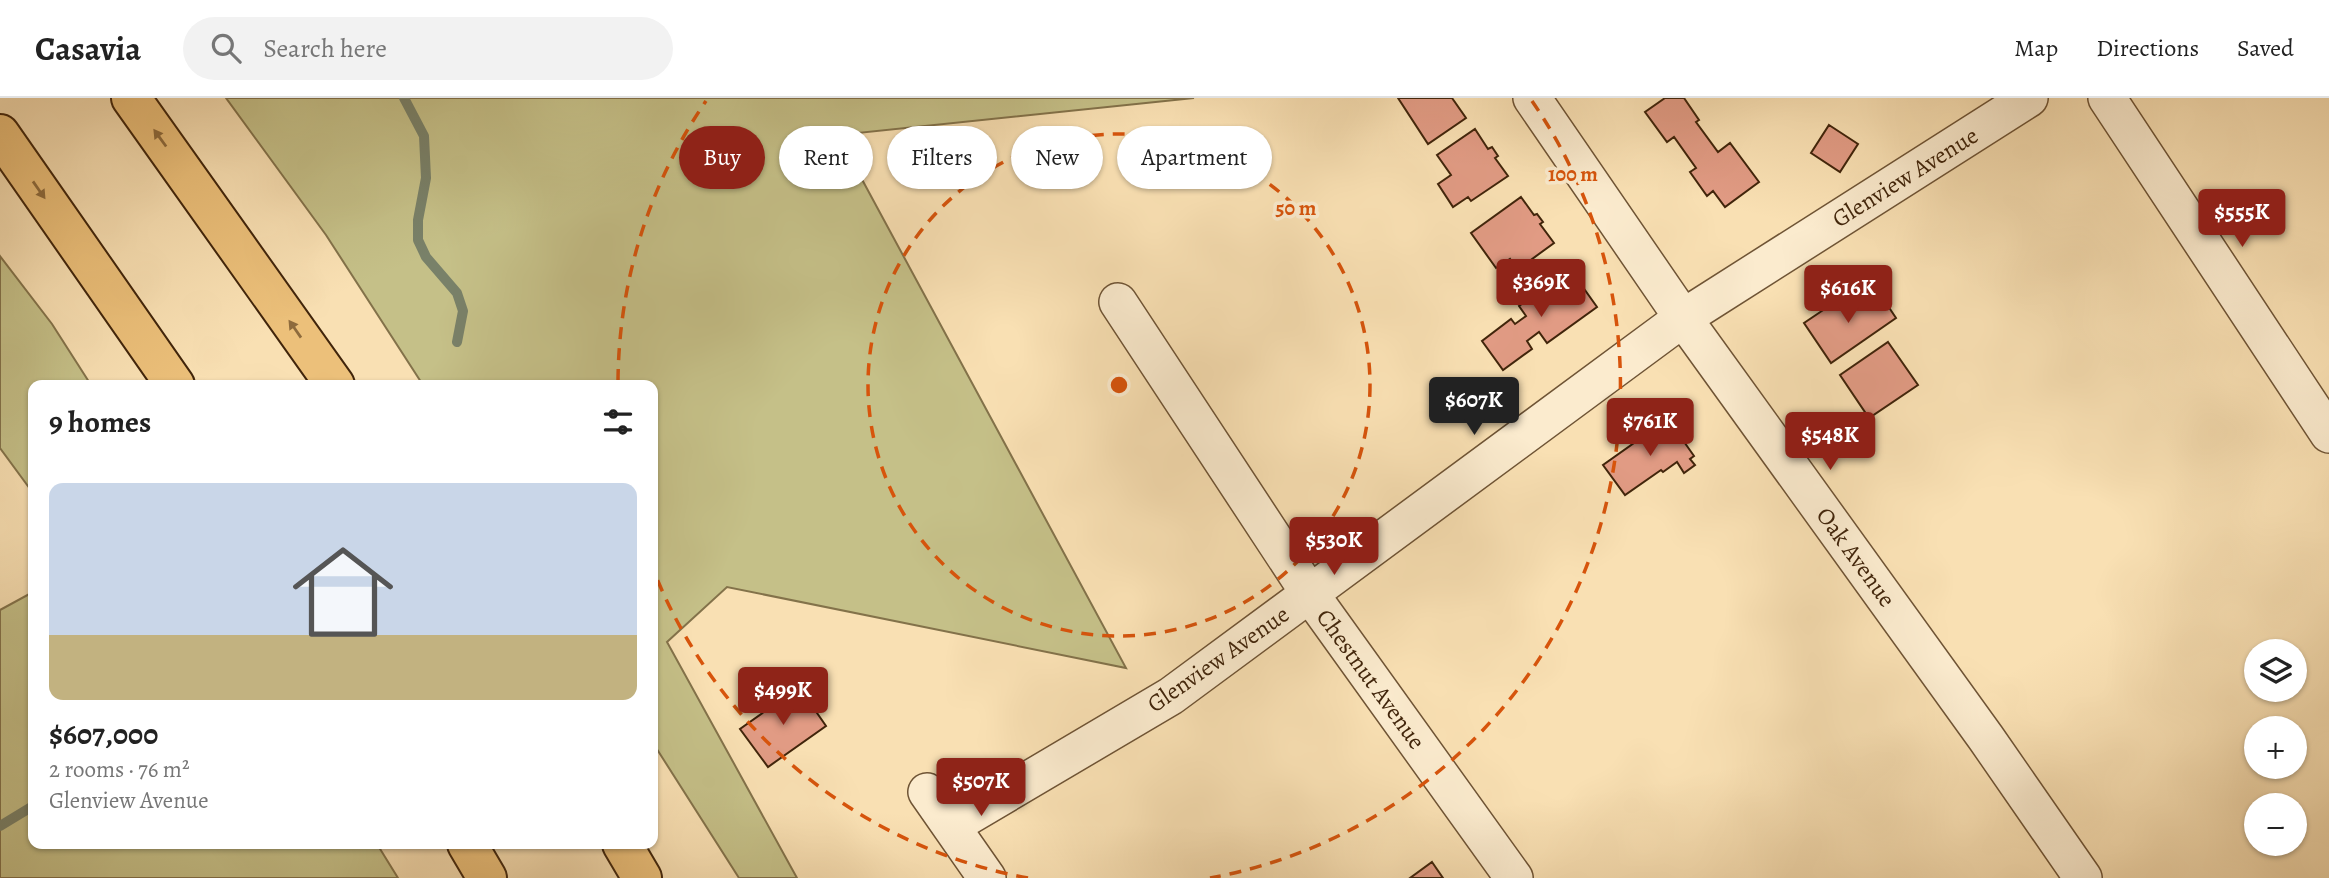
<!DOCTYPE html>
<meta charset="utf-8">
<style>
:root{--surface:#fff;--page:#f2f2f2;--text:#222;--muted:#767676;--line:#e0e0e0;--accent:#8f2418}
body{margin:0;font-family:Alegreya,serif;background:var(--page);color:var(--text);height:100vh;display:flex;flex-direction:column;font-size:26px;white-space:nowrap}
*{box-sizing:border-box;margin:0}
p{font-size:23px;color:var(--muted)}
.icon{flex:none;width:38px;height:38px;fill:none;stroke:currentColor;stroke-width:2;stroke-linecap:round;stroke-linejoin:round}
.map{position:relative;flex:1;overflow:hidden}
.details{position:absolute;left:28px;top:282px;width:630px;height:469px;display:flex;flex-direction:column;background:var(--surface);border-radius:14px;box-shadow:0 2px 5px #0004}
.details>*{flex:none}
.guide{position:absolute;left:679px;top:28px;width:665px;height:63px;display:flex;gap:14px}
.tools{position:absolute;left:2244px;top:541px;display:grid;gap:14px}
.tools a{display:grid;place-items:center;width:63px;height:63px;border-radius:50%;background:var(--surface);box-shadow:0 2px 5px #0004;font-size:35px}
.price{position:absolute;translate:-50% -60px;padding:0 16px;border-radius:7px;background:var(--accent);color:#fff;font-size:23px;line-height:46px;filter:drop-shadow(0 2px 4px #0008)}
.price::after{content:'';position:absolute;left:50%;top:42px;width:21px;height:16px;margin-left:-10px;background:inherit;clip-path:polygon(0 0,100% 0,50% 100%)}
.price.selected{background:#222;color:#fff}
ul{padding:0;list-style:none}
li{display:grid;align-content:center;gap:14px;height:371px;padding:0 21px}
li+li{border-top:2px solid var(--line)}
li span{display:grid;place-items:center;height:217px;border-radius:14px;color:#555}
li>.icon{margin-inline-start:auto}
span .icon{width:126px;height:126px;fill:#fffc;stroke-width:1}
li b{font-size:30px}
h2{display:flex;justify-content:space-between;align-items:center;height:84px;padding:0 21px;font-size:30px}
.chip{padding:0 24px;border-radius:32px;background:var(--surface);box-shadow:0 2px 5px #0004;font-size:24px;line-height:63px}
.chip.selected{background:var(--accent);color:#fff}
header{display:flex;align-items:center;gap:42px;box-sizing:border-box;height:98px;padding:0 35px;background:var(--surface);border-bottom:2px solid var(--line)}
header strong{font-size:33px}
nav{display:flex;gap:38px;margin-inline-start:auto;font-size:24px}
.search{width:490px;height:63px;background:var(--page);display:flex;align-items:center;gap:18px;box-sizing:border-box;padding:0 24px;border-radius:38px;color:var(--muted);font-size:26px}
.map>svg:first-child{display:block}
</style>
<header>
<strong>Casavia</strong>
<div class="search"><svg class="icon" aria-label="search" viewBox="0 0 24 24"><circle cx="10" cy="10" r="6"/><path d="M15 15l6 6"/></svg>Search here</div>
<nav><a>Map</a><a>Directions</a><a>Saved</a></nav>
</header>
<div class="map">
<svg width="2329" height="780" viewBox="0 0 2329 780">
<rect width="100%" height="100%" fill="#f9e0b3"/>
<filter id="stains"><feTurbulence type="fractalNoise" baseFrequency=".00286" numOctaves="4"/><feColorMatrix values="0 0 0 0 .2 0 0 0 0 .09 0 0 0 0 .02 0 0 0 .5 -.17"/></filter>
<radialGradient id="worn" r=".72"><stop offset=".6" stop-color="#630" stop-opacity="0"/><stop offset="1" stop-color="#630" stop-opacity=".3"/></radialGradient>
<!-- green -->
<path fill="#c5c088" stroke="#83724a" stroke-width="2" d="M226,0H1194L838,37L1126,570L727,489L667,544L797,780H739L653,645V287H423L326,137Z
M0,158L52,226L91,287H33V395L0,350Z
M33,494V746H377L398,780H0V512Z"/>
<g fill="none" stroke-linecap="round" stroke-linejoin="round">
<!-- stream -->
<path stroke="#798169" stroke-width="10" d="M404,0L424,38L426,80L418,122V142L426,159L457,195L463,213L457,244
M0,728L33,708"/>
</g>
<!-- building -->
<path fill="#e19b84" stroke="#41250b" stroke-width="2" d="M1398,0H1452L1466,20L1428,46Z
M1665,0H1684L1699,22L1696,24L1718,54L1730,45L1759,84L1725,109L1713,93L1707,98L1690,74L1696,70L1674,39L1667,44L1645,14Z
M1829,27L1858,46L1840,74L1811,55Z
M1475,31L1488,51L1492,49L1498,58L1495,60L1508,78L1471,103L1468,99L1453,109L1438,86L1451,77L1437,57Z
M1521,99L1534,117L1537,116L1543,124L1540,126L1554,145L1517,172L1510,161L1496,170L1471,135Z
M1570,171L1597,209L1547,245L1539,234L1527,243L1532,251L1503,272L1482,243L1511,221L1515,226L1526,218L1519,208Z
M1844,198L1850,206L1862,198L1868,207L1882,199L1896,220L1831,265L1804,225Z
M1888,244L1918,287L1869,320L1840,277Z
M1668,321L1694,358L1690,361L1695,367L1684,375L1677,364L1663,374L1661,372L1625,397L1603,367Z
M799,589L826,628L768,669L740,631Z
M1432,764L1443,780H1410Z"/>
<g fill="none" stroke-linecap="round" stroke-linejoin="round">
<!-- minor casing -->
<g stroke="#6f5435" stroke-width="40">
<path id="minor" d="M1532,0L1683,220L1986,640L2083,780
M2107,0L2329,336
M1118,204L1310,496L1514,780
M927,694L987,780
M951,728L1171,598L1683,220L2029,0"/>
</g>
<!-- motorway casing -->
<g stroke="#41250b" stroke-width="42">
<path id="motorway" d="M131,0L335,287
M0,36L175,287
M467,746L487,780
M622,746L642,780"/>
</g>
<!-- minor -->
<use href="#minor" stroke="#fbebce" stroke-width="37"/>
<!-- motorway -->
<use href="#motorway" stroke="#ecc07a" stroke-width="38"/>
</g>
<!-- one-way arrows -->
<defs><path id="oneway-solid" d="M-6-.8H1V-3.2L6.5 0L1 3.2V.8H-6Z" transform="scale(1.75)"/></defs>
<g fill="#8e6b3d">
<use href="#oneway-solid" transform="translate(160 40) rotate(-126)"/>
<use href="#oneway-solid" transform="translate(39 92) rotate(55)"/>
<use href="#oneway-solid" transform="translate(295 231) rotate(-125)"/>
</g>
<!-- distance rings -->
<g fill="none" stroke="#d7540c" stroke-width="3.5" stroke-dasharray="12 9">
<circle cx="1119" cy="287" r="251"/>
<path d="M1028 780A501 501 0 0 1 653 471M618 283A501 501 0 0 1 706 3M1532 3A501 501 0 0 1 1210 780"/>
</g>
<g text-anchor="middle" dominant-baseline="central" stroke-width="7" stroke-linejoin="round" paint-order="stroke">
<!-- street labels -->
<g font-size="24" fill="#41250b" stroke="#fbebce">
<text transform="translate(1905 79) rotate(-32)">Glenview Avenue</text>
<text transform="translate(1856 459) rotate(54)">Oak Avenue</text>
<text transform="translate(1218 561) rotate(-35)">Glenview Avenue</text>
<text transform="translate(1371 581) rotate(54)">Chestnut Avenue</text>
</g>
</g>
<circle cx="1119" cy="287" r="10" fill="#d7540c" stroke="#fbebce" stroke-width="3.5"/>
<g font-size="21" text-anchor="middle" font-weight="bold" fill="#d7540c" stroke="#fbebce" stroke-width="7" stroke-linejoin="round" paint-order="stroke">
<text x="1573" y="83">100 m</text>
<text x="1296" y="117">50 m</text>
</g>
<rect width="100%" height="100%" filter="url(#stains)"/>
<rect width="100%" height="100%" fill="url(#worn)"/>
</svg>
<div class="tools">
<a><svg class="icon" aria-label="layers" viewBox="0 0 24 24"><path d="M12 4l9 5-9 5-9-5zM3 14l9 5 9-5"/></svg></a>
<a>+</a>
<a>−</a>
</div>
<b class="price" style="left:2242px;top:151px">$555K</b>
<b class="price" style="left:1541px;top:221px">$369K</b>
<b class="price" style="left:1848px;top:227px">$616K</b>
<b class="price selected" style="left:1474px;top:339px">$607K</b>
<b class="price" style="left:1650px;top:360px">$761K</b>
<b class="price" style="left:1830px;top:374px">$548K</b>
<b class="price" style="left:1334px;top:479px">$530K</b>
<b class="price" style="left:783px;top:629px">$499K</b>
<b class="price" style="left:981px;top:720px">$507K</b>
<div class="guide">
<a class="chip selected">Buy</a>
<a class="chip">Rent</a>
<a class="chip">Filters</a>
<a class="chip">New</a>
<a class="chip">Apartment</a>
</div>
<section class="details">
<h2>9 homes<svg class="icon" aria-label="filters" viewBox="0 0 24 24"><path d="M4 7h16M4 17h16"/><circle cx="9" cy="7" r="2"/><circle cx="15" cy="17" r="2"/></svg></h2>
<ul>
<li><span style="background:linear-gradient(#c9d6e8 70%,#c2b280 0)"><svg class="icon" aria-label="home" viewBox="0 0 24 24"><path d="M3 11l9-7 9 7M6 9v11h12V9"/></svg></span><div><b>$607,000</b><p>2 rooms · 76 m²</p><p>Glenview Avenue</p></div></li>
</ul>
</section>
</div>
